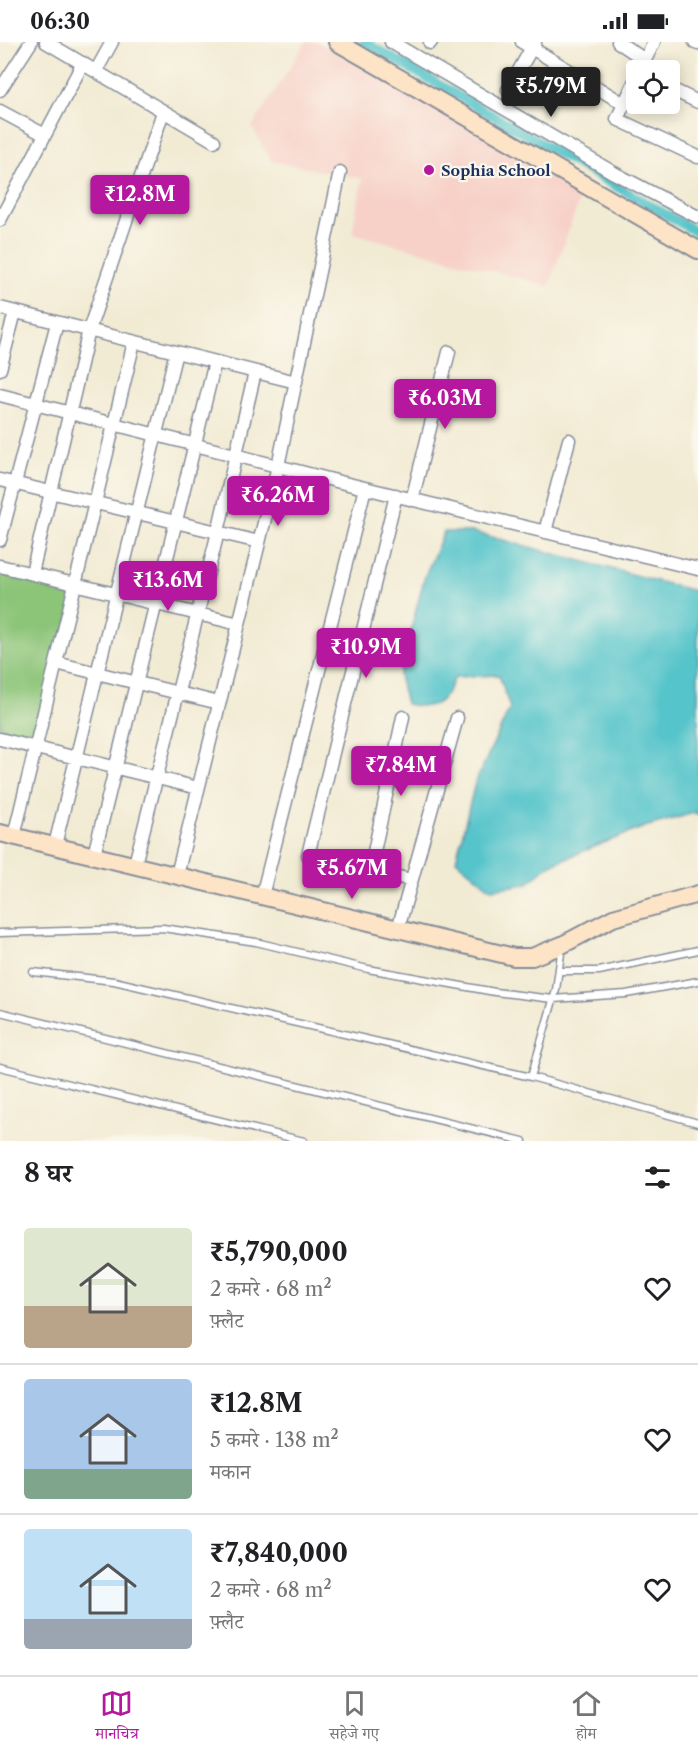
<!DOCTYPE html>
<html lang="hi">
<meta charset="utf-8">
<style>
:root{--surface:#fff;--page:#f2f2f2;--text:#202124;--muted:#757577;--line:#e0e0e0;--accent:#b5179e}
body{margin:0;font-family:"Libre Caslon Text","Noto Serif Devanagari",serif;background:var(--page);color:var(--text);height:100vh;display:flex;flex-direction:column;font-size:22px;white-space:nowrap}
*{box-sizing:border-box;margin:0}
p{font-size:20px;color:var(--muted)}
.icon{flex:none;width:33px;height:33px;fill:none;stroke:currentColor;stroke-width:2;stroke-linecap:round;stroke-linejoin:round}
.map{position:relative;height:1099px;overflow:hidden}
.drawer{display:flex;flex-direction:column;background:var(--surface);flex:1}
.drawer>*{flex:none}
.buttons{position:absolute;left:626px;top:18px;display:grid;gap:12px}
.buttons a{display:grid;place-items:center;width:54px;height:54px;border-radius:6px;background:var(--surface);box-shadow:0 3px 15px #0003;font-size:30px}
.price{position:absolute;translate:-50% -51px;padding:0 14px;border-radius:6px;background:var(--accent);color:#fff;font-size:20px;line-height:39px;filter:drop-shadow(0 2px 3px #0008)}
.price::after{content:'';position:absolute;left:50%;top:36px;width:18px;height:14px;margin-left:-9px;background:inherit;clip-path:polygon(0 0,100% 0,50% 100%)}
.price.active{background:#222;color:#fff}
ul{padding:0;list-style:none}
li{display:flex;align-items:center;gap:18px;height:150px;padding:0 24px}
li+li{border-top:2px solid var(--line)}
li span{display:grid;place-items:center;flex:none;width:168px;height:120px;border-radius:6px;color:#555}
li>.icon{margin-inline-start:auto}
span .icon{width:72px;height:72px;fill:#fffc;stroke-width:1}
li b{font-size:26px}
h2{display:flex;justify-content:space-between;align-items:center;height:72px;padding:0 24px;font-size:26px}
.status{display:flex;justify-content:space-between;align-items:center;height:42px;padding:0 30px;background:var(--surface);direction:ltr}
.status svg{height:16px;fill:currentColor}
.tab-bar{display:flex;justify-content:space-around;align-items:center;height:84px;border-top:2px solid var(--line);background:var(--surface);font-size:16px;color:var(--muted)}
.tab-bar a{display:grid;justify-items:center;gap:3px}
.tab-bar .active{color:var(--accent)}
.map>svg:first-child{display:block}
</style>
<div class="status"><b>06:30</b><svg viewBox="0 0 49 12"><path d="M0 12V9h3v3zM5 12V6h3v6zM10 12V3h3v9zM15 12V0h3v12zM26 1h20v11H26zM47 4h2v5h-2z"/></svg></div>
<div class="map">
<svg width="698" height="1099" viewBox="0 0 698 1099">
<rect width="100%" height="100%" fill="#fbf7ec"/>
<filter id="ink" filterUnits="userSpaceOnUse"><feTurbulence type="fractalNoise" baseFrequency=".0167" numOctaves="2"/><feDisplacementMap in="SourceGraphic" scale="12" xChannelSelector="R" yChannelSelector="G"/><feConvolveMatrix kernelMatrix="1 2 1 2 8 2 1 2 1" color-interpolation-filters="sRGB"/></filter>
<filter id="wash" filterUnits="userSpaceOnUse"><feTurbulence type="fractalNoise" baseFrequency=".008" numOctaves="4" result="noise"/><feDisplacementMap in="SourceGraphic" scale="24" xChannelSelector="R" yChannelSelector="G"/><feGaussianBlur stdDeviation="1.35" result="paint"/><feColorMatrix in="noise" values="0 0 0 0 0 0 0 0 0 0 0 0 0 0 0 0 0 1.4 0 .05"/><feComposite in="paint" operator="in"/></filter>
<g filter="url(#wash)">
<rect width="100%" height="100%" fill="#f2ebd4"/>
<!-- built -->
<path fill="#f7d1c8" d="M306,0H318L582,151L549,244L352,191L362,137L271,119L252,85Z"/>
<!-- green -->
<path fill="#8cc478" stroke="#547a6b" stroke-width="1.5" d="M0,532L76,551L39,697L0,687Z"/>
<!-- water -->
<path fill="#57c5cb" stroke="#397a94" stroke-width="1.5" d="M444,490H473L698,550V772L694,771L644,785L549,823L527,842L491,847L456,818L475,741L510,666L499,633L455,635C442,662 438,668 406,662L399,633L425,534Z"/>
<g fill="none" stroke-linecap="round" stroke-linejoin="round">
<!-- canal -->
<path stroke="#57c5cb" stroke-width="10" d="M364,0L698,191"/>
</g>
</g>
<g filter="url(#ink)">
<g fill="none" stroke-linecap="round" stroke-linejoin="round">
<!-- lane casing -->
<g stroke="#868d99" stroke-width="9">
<path id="lane" d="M0,891L163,886L256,900L368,927L495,950L553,957L626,952L698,939
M560,929H599L698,908
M33,930L114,939L531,1035L698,1081
M0,970L523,1099
M0,1025L304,1099
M531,1035L556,948L562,904"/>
</g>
<!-- street casing -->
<g stroke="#868d99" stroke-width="15">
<path id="street" d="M46,0L214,99
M391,0L614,131L698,175
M522,0L624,62
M618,0L645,18
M695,0L698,1
M430,1L431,0
M640,28L654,0
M96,29L112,0
M636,37L617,77L698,115
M669,46L698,60
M0,48L31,0
M508,48L535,0
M0,69L45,93
M0,178L83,21
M0,266L296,340
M0,327L15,270
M0,353L340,440L698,527
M0,438L259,500
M396,453L308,813L411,838
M412,458L449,310
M545,490L569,398
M0,498L57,281
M0,524L239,582
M32,531L89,288L163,70
M56,621L219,661
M0,697L198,746
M14,794L134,300
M55,803L176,310
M94,813L215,320
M135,822L218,490L255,330
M370,828L403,675
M177,833L278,424L340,130
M262,854L365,446
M398,887L457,676"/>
</g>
<!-- secondary casing -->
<g stroke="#868d99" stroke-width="20">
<path id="secondary" d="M337,0L698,208
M0,791L514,915H532L562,903L613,876L698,852"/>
</g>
<!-- lane -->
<use href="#lane" stroke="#fff" stroke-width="6"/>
<!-- street -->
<use href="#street" stroke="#fff" stroke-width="12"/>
<!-- secondary -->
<use href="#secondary" stroke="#fee4c6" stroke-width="16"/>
</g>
</g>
<!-- markers -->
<circle fill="#b5179e" stroke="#fbf7ec" stroke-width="2" cx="429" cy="128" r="6"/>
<g text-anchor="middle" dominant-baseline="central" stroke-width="4.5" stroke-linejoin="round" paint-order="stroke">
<!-- poi labels -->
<g font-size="15" font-weight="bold" fill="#1b2f5e" stroke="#fbf7ec" text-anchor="start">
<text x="441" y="128">Sophia School</text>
</g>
</g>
</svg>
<div class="buttons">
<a><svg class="icon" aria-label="locate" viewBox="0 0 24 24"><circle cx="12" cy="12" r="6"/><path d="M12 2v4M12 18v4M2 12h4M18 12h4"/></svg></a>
</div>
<b class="price active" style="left:551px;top:76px">₹5.79M</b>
<b class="price" style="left:140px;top:184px">₹12.8M</b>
<b class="price" style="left:445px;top:388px">₹6.03M</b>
<b class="price" style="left:278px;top:485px">₹6.26M</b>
<b class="price" style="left:168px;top:570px">₹13.6M</b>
<b class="price" style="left:366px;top:637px">₹10.9M</b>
<b class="price" style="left:401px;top:755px">₹7.84M</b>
<b class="price" style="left:352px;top:858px">₹5.67M</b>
</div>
<section class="drawer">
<h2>8 घर<svg class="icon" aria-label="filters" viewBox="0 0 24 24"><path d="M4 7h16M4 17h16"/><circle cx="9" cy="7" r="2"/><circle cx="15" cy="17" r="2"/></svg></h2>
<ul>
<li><span style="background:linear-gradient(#dfe7d0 65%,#b9a48a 0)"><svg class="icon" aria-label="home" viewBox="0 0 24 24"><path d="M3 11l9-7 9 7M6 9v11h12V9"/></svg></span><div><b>₹5,790,000</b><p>2 कमरे · 68 m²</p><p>फ़्लैट</p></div><svg class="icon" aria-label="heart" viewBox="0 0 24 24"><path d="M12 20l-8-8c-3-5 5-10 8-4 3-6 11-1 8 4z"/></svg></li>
<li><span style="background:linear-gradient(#a9c7e8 75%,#7fa58c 0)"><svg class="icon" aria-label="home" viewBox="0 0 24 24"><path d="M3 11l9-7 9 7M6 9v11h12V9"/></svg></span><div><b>₹12.8M</b><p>5 कमरे · 138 m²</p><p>मकान</p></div><svg class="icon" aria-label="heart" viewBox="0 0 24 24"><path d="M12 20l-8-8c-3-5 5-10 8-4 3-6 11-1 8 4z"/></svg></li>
<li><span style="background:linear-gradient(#bfe0f5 75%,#9aa5b1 0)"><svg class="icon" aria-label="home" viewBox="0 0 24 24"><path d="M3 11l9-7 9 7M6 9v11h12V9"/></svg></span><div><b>₹7,840,000</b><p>2 कमरे · 68 m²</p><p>फ़्लैट</p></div><svg class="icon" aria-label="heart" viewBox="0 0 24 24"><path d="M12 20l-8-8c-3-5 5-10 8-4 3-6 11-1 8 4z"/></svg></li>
</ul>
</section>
<nav class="tab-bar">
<a class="active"><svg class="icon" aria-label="map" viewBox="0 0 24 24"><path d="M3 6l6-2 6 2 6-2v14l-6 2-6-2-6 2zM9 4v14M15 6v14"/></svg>मानचित्र</a>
<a><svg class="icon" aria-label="saved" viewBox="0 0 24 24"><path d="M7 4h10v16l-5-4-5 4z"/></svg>सहेजे गए</a>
<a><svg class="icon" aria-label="home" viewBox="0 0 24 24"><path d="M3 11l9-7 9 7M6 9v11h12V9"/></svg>होम</a>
</nav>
